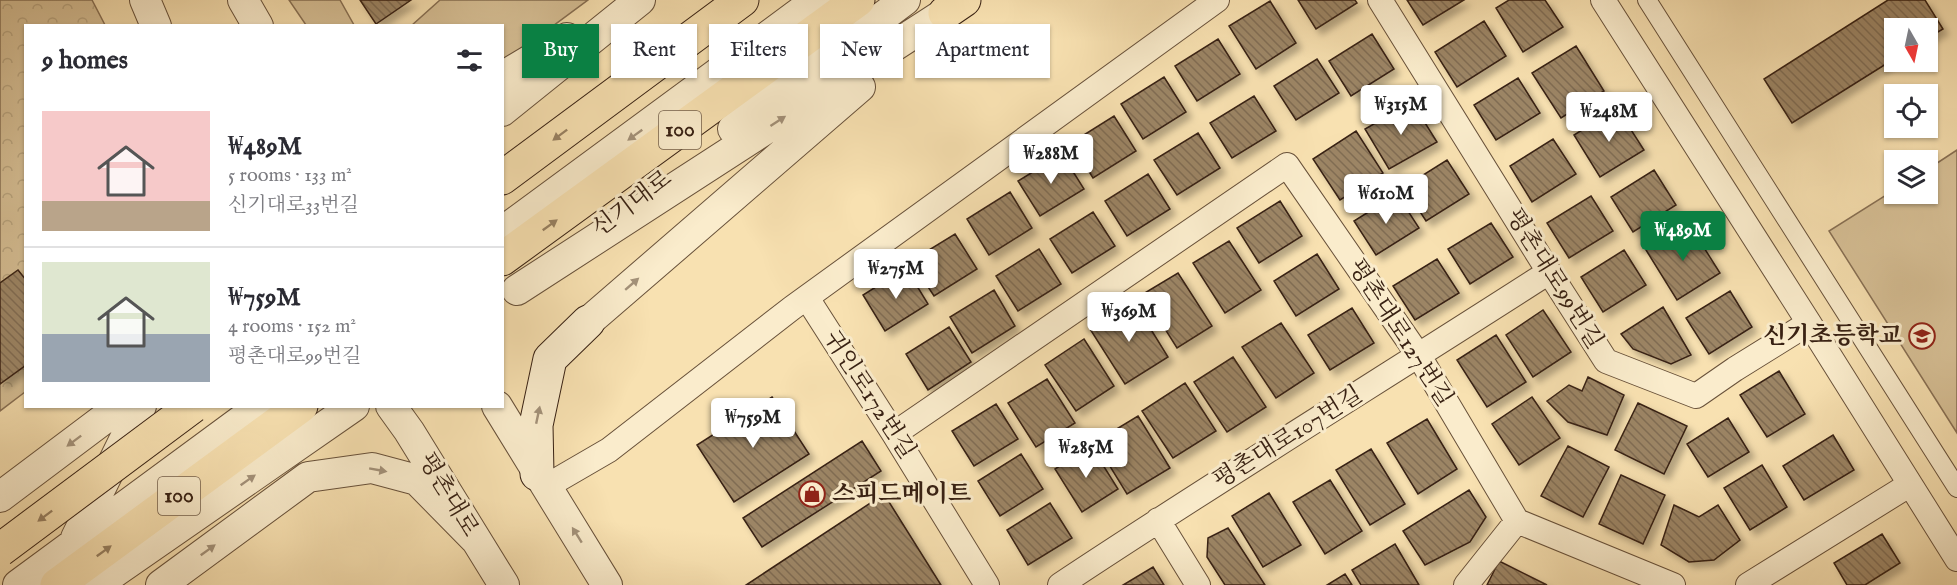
<!DOCTYPE html>
<meta charset="utf-8">
<style>
:root{--surface:#fff;--page:#f7f7f7;--text:#2b2b33;--muted:#7c7c81;--line:#e1e1e2;--accent:#0b8043}
body{margin:0;font-family:"IM FELL English","Noto Serif KR",serif;background:var(--page);color:var(--text);height:100vh;display:flex;flex-direction:column;font-size:22px;white-space:nowrap}
*{box-sizing:border-box;margin:0}
p{font-size:20px;color:var(--muted)}
.icon{flex:none;width:33px;height:33px;fill:none;stroke:currentColor;stroke-width:2;stroke-linecap:round;stroke-linejoin:round}
.map{position:relative;flex:1;overflow:hidden}
.details{position:absolute;left:24px;top:24px;width:480px;height:384px;display:flex;flex-direction:column;background:var(--surface);border-radius:0px;box-shadow:0 2px 4px #0004}
.details>*{flex:none}
.top-card{position:absolute;left:522px;top:24px;width:570px;height:54px;display:flex;gap:12px}
.needle{width:39px;rotate:171deg}
.tools{position:absolute;left:1884px;top:18px;display:grid;gap:12px}
.tools a{display:grid;place-items:center;width:54px;height:54px;border-radius:0px;background:var(--surface);box-shadow:0 2px 4px #0004;font-size:30px}
.price{position:absolute;translate:-50% -51px;padding:0 14px;border-radius:6px;background:#fff;color:#222;font-size:20px;line-height:39px;filter:drop-shadow(0 2px 3px #0008)}
.price::after{content:'';position:absolute;left:50%;top:36px;width:18px;height:14px;margin-left:-9px;background:inherit;clip-path:polygon(0 0,100% 0,50% 100%)}
.price.current{background:var(--accent);color:#fff}
ul{padding:0;list-style:none}
li{display:flex;align-items:center;gap:18px;height:150px;padding:0 18px}
li+li{border-top:2px solid var(--line)}
li span{display:grid;place-items:center;flex:none;width:168px;height:120px;border-radius:0px;color:#555}
li>.icon{margin-inline-start:auto}
span .icon{width:72px;height:72px;fill:#fffc;stroke-width:1}
li b{font-size:26px}
h2{display:flex;justify-content:space-between;align-items:center;height:72px;padding:0 18px;font-size:26px}
.tag{padding:0 21px;border-radius:0px;background:var(--surface);box-shadow:0 2px 4px #0004;font-size:21px;line-height:54px}
.tag.current{background:var(--accent);color:#fff}
.map>svg:first-child{display:block}
</style>
<div class="map">
<svg width="1957" height="585" viewBox="0 0 1957 585">
<defs>
<pattern id="forest-crowns" width="20" height="18" patternUnits="userSpaceOnUse" patternTransform="scale(1.5)"><rect width="20" height="18" fill="#d7c096"/><path d="M2 6a3 3 0 1 1 6 0M12 15a3 3 0 1 1 6 0" fill="none" stroke="#b9a580"/></pattern>
<pattern id="building-back-hatch" width="6" height="6" patternUnits="userSpaceOnUse" patternTransform="scale(1.5)"><rect width="6" height="6" fill="#9c8565"/><path d="M-1 5l2 2M0 0l6 6M5-1l2 2" fill="none" stroke="#806c52"/></pattern>
<filter id="shadow"><feDropShadow dx="5.5" dy="5.5" stdDeviation="3" flood-color="#0004"/></filter>
</defs>
<rect width="100%" height="100%" fill="#f8e1b1"/>
<filter id="stains"><feTurbulence type="fractalNoise" baseFrequency=".00333" numOctaves="4"/><feColorMatrix values="0 0 0 0 .2 0 0 0 0 .09 0 0 0 0 .02 0 0 0 .5 -.17"/></filter>
<radialGradient id="worn" r=".72"><stop offset=".6" stop-color="#630" stop-opacity="0"/><stop offset="1" stop-color="#630" stop-opacity=".3"/></radialGradient>
<!-- grass -->
<path fill="#d7c096" stroke="#887054" stroke-width="1.5" d="M289,0H340L354,25H306Z
M440,0H588L503,63L502,26H411Z
M1957,150V433L1829,231L1894,190V194H1928V169Z"/>
<!-- forest -->
<path fill="url(#forest-crowns)" stroke="#887054" stroke-width="1.5" d="M0,0H92L105,25L26,26L25,392L0,411Z"/>
<!-- building -->
<path fill="url(#building-back-hatch)" stroke="#382113" stroke-width="1.5" filter="url(#shadow)" d="M360,0H411L376,24Z
M1298,0H1355L1357,3L1316,29Z
M1407,0H1464L1423,25Z
M1509,0H1545L1563,27L1523,52L1496,8Z
M1888,0H1925L1943,29L1928,38V28H1894V59L1792,123L1764,79Z
M1270,1L1296,43L1256,69L1229,26Z
M1484,21L1506,56L1457,87L1435,52Z
M1372,34L1394,69L1351,96L1329,61Z
M1218,39L1240,74L1197,101L1175,66Z
M1576,46L1604,91L1561,118L1532,73Z
M1317,59L1339,93L1296,120L1274,86Z
M1164,77L1186,112L1143,139L1121,104Z
M1518,78L1540,113L1496,140L1474,105Z
M1254,96L1276,131L1232,158L1210,123Z
M1412,102L1437,142L1389,169L1365,129Z
M1617,108L1644,150L1600,177L1574,135Z
M1114,116L1136,151L1093,178L1071,143Z
M1356,131L1383,173L1340,200L1313,159Z
M1198,133L1220,168L1177,195L1154,160Z
M1553,139L1576,174L1532,202L1510,166Z
M1062,154L1084,189L1040,216L1018,181Z
M1447,160L1469,194L1426,221L1404,187Z
M1654,170L1676,205L1633,232L1611,197Z
M1148,174L1170,209L1127,236L1105,201Z
M1010,192L1032,228L989,255L967,219Z
M1397,194L1419,228L1376,255L1354,221Z
M1591,196L1613,231L1569,258L1547,223Z
M1280,201L1302,236L1259,263L1237,228Z
M1093,212L1115,246L1072,273L1050,239Z
M1491,223L1513,257L1470,284L1448,249Z
M1689,224L1720,273L1677,300L1646,250Z
M955,234L977,269L934,296L911,261Z
M1229,241L1261,290L1225,313L1193,263Z
M1039,249L1061,284L1018,311L996,276Z
M1624,250L1646,285L1603,312L1581,277Z
M1317,254L1339,289L1296,316L1274,281Z
M1437,259L1459,293L1415,320L1393,286Z
M906,268L928,304L885,331L863,295Z
M18,270L26,280V365L0,384V283Z
M1178,273L1212,326L1177,348L1143,294Z
M994,290L1015,326L972,353L950,317Z
M1730,291L1752,327L1709,354L1686,318Z
M1134,302L1168,357L1125,384L1090,329Z
M1663,307L1691,355L1671,364L1633,349L1621,334Z
M1352,308L1374,343L1330,370L1308,335Z
M1543,310L1571,352L1533,377L1506,335Z
M1281,323L1314,373L1276,398L1242,347Z
M949,327L971,362L928,390L906,354Z
M1496,335L1526,382L1487,407L1457,360Z
M1084,339L1114,386L1076,411L1045,365Z
M1233,357L1266,407L1227,432L1194,382Z
M1779,371L1805,414L1767,437L1740,395Z
M1588,377L1624,395L1607,435L1568,422L1547,401L1569,385L1582,391Z
M1047,379L1075,423L1036,447L1008,403Z
M1185,383L1216,431L1173,458L1142,411Z
M772,397L809,454L734,502L697,445Z
M1532,397L1560,438L1519,465L1492,424Z
M1638,403L1687,426L1664,474L1615,450Z
M996,404L1018,439L974,466L952,431Z
M1138,416L1170,468L1127,494L1095,442Z
M1728,418L1749,452L1708,477L1687,444Z
M1427,419L1457,469L1418,494L1387,443Z
M1833,435L1854,470L1804,500L1783,466Z
M862,441L881,471L762,547L743,518Z
M1091,446L1118,489L1082,512L1055,469Z
M1568,446L1609,467L1583,517L1541,496Z
M1371,449L1405,504L1370,525L1336,470Z
M1021,454L1043,489L1000,516L978,481Z
M1762,465L1787,507L1750,530L1724,488Z
M1621,475L1665,495L1643,544L1599,524Z
M1330,480L1362,531L1325,554L1293,502Z
M1469,490L1486,517L1470,542L1425,565L1403,531Z
M1269,493L1301,545L1263,567L1232,516Z
M884,494L941,585H746Z
M1050,503L1072,538L1028,565L1007,530Z
M1674,505L1699,517L1718,505L1740,540L1714,560L1689,562L1661,545Z
M1228,528L1265,585H1225L1207,557L1208,538Z
M1882,534L1900,563L1865,585H1847L1834,563Z
M1395,544L1419,585H1361L1352,570Z
M1499,561L1547,585H1487Z
M1153,567L1164,585H1123Z
M1345,574L1352,585H1327Z"/>
<g fill="none" stroke-linecap="round" stroke-linejoin="round">
<!-- pedestrian casing -->
<g stroke="#68513a" stroke-width="20">
<path id="pedestrian" d="M1647,0L1957,488"/>
</g>
<!-- minor casing -->
<g stroke="#68513a" stroke-width="26">
<path id="minor" d="M1380,0L1549,272L1606,361L1696,396L1735,369L1809,323
M1603,0L1809,323L1957,559
M807,298L894,434L987,585
M894,434L1287,165L1419,356L1517,521L1673,585
M547,486L609,450L792,308L1217,0
M1158,520L1198,585
M1060,585C1221,478 1386,377 1549,272
M1466,585L1517,521
M1748,585L1909,485"/>
</g>
<!-- tertiary casing -->
<g stroke="#68513a" stroke-width="32">
<path id="tertiary" d="M145,0L156,26
M243,0L258,26
M502,77L567,38
M502,111L640,0
M733,129L905,0
M502,232L817,0
M517,290L945,13
M588,322L860,87
M391,406L409,431L504,585
M497,406L607,585
M0,497L121,406
M76,538L141,406
M18,585L261,406
M96,585L354,406
M161,585L308,477L372,468L417,480L475,539"/>
</g>
<!-- secondary casing -->
<g stroke="#382113" stroke-width="35">
<path id="secondary" d="M537,474L536,425L550,359L588,322"/>
</g>
<!-- motorway casing -->
<g stroke="#382113" stroke-width="35">
<path id="motorway" d="M945,13L964,0
M502,178L742,0
M502,259L858,0
M57,585L301,406"/>
</g>
<!-- pedestrian -->
<use href="#pedestrian" stroke="#faeccc" stroke-width="18"/>
<!-- minor -->
<use href="#minor" stroke="#faeccc" stroke-width="24"/>
<!-- tertiary -->
<use href="#tertiary" stroke="#faeccc" stroke-width="30"/>
<!-- secondary -->
<use href="#secondary" stroke="#faeccc" stroke-width="33"/>
<!-- motorway -->
<use href="#motorway" stroke="#f8e1b1" stroke-width="33"/>
<!-- motorway-bridge casing -->
<g stroke="#382113" stroke-width="35" stroke-linecap="butt">
<path id="motorway-bridge" d="M0,550L193,406"/>
</g>
<!-- motorway-bridge -->
<use href="#motorway-bridge" stroke="#f8e1b1" stroke-width="33"/>
</g>
<!-- one-way arrows -->
<defs><path id="oneway-solid" d="M-6-.8H1V-3.2L6.5 0L1 3.2V.8H-6Z" transform="scale(1.5)"/></defs>
<g fill="#a39179">
<use href="#oneway-solid" transform="translate(778 121) rotate(-33)"/>
<use href="#oneway-solid" transform="translate(635 135) rotate(144)"/>
<use href="#oneway-solid" transform="translate(632 284) rotate(-41)"/>
<use href="#oneway-solid" transform="translate(538 415) rotate(-78)"/>
<use href="#oneway-solid" transform="translate(74 441) rotate(143)"/>
<use href="#oneway-solid" transform="translate(378 470) rotate(10)"/>
<use href="#oneway-solid" transform="translate(248 480) rotate(-35)"/>
<use href="#oneway-solid" transform="translate(577 535) rotate(-122)"/>
<use href="#oneway-solid" transform="translate(208 550) rotate(-36)"/>
</g>
<g fill="#988162">
<use href="#oneway-solid" transform="translate(560 135) rotate(143)"/>
<use href="#oneway-solid" transform="translate(550 225) rotate(-36)"/>
<use href="#oneway-solid" transform="translate(45 516) rotate(143)"/>
<use href="#oneway-solid" transform="translate(104 551) rotate(-36)"/>
</g>
<!-- icons -->
<defs>
<g id="school-ring" transform="scale(1.35)"><circle r="9.5" fill="#faeccc" stroke="#8f2418" stroke-width="1.5"/><path d="M0-5L7-2L0 1L-7-2ZM-4 1L0 2.5L4 1V4Q0 6-4 4Z" fill="#8f2418"/></g>
<g id="shop-ring" transform="scale(1.35)"><circle r="9.5" fill="#faeccc" stroke="#8f2418" stroke-width="1.5"/><path d="M-5-2.5h2.3a2.7 3.5 0 0 1 5.4 0H5L5.5 6h-11ZM-1.5-2.5h3a1.5 2.3 0 0 0-3 0Z" fill="#8f2418"/></g>
</defs>
<g fill-rule="evenodd">
<use href="#school-ring" x="1922" y="336"/>
<use href="#shop-ring" x="812" y="494"/>
</g>
<g text-anchor="middle" dominant-baseline="central" stroke-width="6" stroke-linejoin="round" paint-order="stroke">
<!-- shield labels -->
<g fill="#faeccc" stroke="#725e4a" stroke-width="1.5">
<rect x="659" y="111" width="42" height="38" rx="4.5"/>
<rect x="158" y="477" width="42" height="38" rx="4.5"/>
</g>
<g font-size="22" font-weight="bold" fill="#382113">
<text x="680" y="130">100</text>
<text x="179" y="496">100</text>
</g>
<!-- street labels -->
<g font-size="24" fill="#382113" stroke="#faeccc">
<text transform="translate(632 204) rotate(-37)">신기대로</text>
<text transform="translate(1554 279) rotate(58)">평촌대로99번길</text>
<text transform="translate(1400 333) rotate(57)">평촌대로127번길</text>
<text transform="translate(869 395) rotate(57)">귀인로172번길</text>
<text transform="translate(1288 438) rotate(-32)">평촌대로107번길</text>
<text transform="translate(448 495) rotate(59)">평촌대로</text>
</g>
<!-- poi labels -->
<g font-size="24" font-weight="bold" fill="#382113" stroke="#faeccc" text-anchor="end">
<text x="1902" y="336">신기초등학교</text>
<text x="832" y="494" text-anchor="start">스피드메이트</text>
</g>
</g>
<rect width="100%" height="100%" filter="url(#stains)"/>
<rect width="100%" height="100%" fill="url(#worn)"/>
</svg>
<div class="tools">
<a><svg class="needle" viewBox="-14 -14 28 28"><path d="M0-13l5 13h-10z" fill="#e53935"/><path d="M0 13l5-13h-10z" fill="#7c7c81"/></svg></a>
<a><svg class="icon" aria-label="locate" viewBox="0 0 24 24"><circle cx="12" cy="12" r="6"/><path d="M12 2v4M12 18v4M2 12h4M18 12h4"/></svg></a>
<a><svg class="icon" aria-label="layers" viewBox="0 0 24 24"><path d="M12 4l9 5-9 5-9-5zM3 14l9 5 9-5"/></svg></a>
</div>
<b class="price" style="left:1401px;top:136px">₩315M</b>
<b class="price" style="left:1609px;top:143px">₩248M</b>
<b class="price" style="left:1051px;top:185px">₩288M</b>
<b class="price" style="left:1386px;top:225px">₩610M</b>
<b class="price current" style="left:1683px;top:262px">₩489M</b>
<b class="price" style="left:896px;top:300px">₩275M</b>
<b class="price" style="left:1129px;top:343px">₩369M</b>
<b class="price" style="left:753px;top:449px">₩759M</b>
<b class="price" style="left:1086px;top:479px">₩285M</b>
<div class="top-card">
<a class="tag current">Buy</a>
<a class="tag">Rent</a>
<a class="tag">Filters</a>
<a class="tag">New</a>
<a class="tag">Apartment</a>
</div>
<section class="details">
<h2>9 homes<svg class="icon" aria-label="filters" viewBox="0 0 24 24"><path d="M4 7h16M4 17h16"/><circle cx="9" cy="7" r="2"/><circle cx="15" cy="17" r="2"/></svg></h2>
<ul>
<li><span style="background:linear-gradient(#f6c9c9 75%,#b9a48a 0)"><svg class="icon" aria-label="home" viewBox="0 0 24 24"><path d="M3 11l9-7 9 7M6 9v11h12V9"/></svg></span><div><b>₩489M</b><p>5 rooms · 133 m²</p><p>신기대로33번길</p></div></li>
<li><span style="background:linear-gradient(#dfe7d0 60%,#9aa5b1 0)"><svg class="icon" aria-label="home" viewBox="0 0 24 24"><path d="M3 11l9-7 9 7M6 9v11h12V9"/></svg></span><div><b>₩759M</b><p>4 rooms · 152 m²</p><p>평촌대로99번길</p></div></li>
</ul>
</section>
</div>
